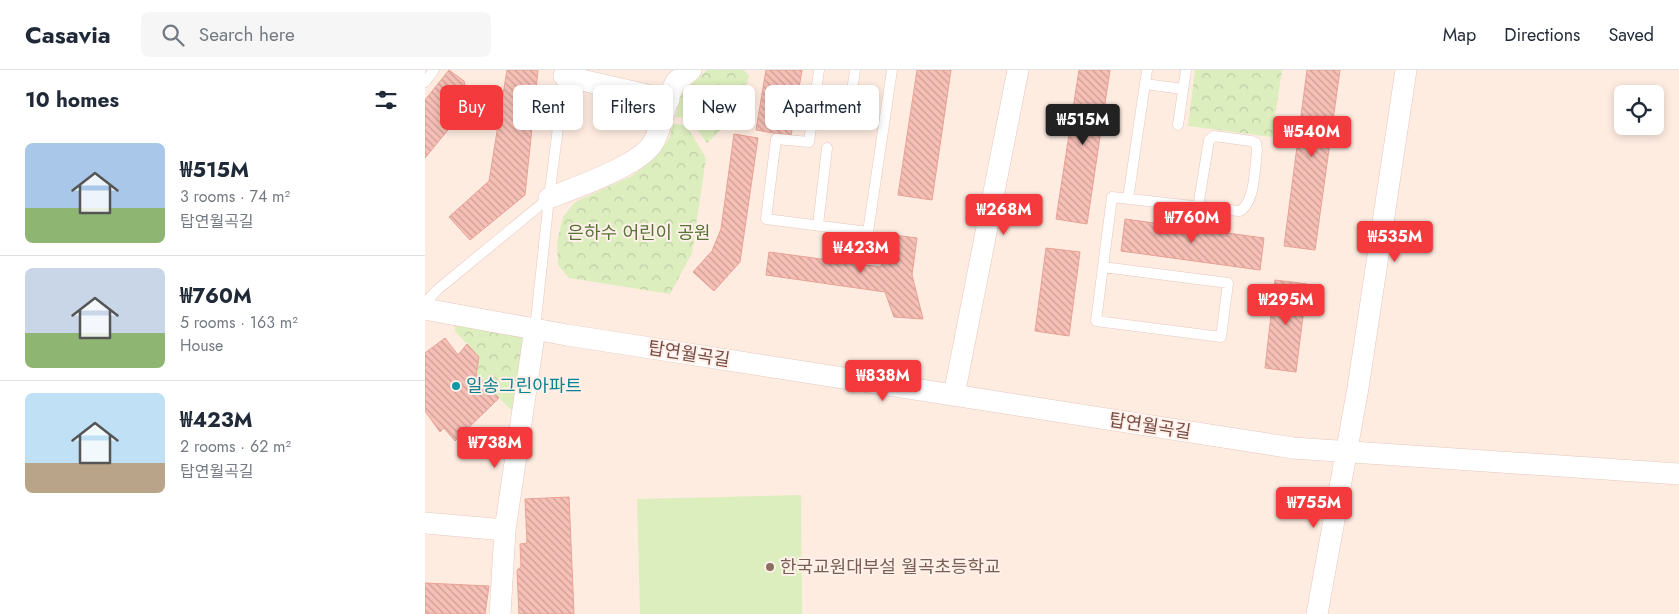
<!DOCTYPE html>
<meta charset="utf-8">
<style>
:root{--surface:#fff;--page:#f6f6f7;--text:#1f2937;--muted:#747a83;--line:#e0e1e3;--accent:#f43a3d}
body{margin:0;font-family:Jost,"Noto Sans KR",sans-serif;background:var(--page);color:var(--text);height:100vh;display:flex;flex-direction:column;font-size:19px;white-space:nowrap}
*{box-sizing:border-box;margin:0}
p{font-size:16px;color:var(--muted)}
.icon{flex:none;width:28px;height:28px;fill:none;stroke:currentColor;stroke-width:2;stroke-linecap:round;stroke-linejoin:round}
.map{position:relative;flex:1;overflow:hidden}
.drawer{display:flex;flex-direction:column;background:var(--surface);width:425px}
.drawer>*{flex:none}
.hud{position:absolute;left:15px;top:15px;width:475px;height:45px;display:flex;gap:10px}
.fabs{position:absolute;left:1189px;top:15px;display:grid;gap:10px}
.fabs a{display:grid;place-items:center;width:50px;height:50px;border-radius:8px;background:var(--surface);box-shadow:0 2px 8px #0003;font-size:25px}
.price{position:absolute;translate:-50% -42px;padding:0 11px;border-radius:5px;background:var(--accent);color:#fff;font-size:16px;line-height:32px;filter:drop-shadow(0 1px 2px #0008)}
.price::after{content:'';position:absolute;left:50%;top:30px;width:15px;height:11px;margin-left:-8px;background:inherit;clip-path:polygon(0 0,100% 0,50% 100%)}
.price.selected{background:#222;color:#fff}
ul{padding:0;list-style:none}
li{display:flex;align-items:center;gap:15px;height:125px;padding:0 25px}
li+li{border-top:1px solid var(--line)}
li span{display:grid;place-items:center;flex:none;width:140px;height:100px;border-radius:8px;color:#555}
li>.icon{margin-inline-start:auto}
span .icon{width:60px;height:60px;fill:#fffc;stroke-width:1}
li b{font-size:21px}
h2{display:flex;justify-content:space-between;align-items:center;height:60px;padding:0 25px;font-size:21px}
.tag{padding:0 18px;border-radius:8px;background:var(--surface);box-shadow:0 2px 8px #0003;font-size:18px;line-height:45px}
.tag.selected{background:var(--accent);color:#fff}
header{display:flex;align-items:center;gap:30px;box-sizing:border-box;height:70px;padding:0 25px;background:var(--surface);border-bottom:1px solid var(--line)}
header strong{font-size:24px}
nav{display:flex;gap:28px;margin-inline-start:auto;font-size:18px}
.search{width:350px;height:45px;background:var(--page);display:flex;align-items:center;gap:12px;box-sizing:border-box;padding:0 18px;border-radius:8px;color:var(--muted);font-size:19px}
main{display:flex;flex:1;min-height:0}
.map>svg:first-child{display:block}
</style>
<header>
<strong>Casavia</strong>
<div class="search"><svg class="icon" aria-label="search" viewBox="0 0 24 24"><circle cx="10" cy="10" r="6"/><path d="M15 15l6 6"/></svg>Search here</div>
<nav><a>Map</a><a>Directions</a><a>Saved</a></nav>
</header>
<main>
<section class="drawer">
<h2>10 homes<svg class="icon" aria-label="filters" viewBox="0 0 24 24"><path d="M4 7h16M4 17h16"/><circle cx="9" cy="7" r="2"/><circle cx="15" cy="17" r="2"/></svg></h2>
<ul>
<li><span style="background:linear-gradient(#a9c7e8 65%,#8fb573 0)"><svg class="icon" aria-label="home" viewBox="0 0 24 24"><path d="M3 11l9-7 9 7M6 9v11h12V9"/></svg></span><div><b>₩515M</b><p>3 rooms · 74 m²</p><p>탑연월곡길</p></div></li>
<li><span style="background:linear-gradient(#c9d6e8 65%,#8fb573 0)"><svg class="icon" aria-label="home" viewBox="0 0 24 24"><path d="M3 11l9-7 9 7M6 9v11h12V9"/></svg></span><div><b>₩760M</b><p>5 rooms · 163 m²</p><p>House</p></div></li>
<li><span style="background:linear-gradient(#bfe0f5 70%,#b9a48a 0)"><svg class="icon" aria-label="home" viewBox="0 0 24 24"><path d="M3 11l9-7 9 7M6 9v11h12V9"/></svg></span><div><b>₩423M</b><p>2 rooms · 62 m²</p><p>탑연월곡길</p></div></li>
</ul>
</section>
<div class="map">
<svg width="1254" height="544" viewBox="0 0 1254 544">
<defs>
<pattern id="park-crowns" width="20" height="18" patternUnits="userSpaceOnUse" patternTransform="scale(1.25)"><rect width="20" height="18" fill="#dcedbe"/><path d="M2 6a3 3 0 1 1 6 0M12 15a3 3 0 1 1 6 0" fill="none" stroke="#c0cda5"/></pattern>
<pattern id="building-back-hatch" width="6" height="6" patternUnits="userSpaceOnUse" patternTransform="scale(1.25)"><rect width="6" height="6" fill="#f6c0b6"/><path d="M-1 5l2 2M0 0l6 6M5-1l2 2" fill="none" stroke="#cc9e96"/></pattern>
</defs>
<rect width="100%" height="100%" fill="#feece1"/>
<!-- park -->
<path fill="url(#park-crowns)" d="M282,0H319L324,6L320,23L314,32L312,44L282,73L264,48L250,47L256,24Z
M770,0H857L847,67L763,56Z
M248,54L261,55L281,88L267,183L245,224L144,208L133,195L132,173L138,147L150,132L207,106L229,89L244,69Z
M31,244L88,254L98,270L88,342L51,304L54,287L30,261Z"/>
<!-- pitch -->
<path fill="#dcedbe" d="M376,425L377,544H215L212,429Z"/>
<!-- building -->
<path fill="url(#building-back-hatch)" stroke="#eaa195" d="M24,0L39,11L45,33L0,88V30Z
M82,0H113L100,125L45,170L24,147L64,111Z
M341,0H377L366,66L331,60Z
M492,0H526L507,130L473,125Z
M654,0H685L662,154L631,149Z
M882,0H915L890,180L859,176Z
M309,64L333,68L315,192L289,221L268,202L287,181L296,159Z
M700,149L839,168L835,200L696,181Z
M461,164L492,168L487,205L498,249L469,247L460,222L341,205L344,182L456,197Z
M621,178L655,182L644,266L610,261Z
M850,210L882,214L871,302L840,298Z
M20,268L33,285L42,274L54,287L51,304L74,328L30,371L19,358L15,362L0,341V283Z
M144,427L149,544H94L92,500L96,497L95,474L102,473L100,429Z
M0,513L64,516L60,544H0Z"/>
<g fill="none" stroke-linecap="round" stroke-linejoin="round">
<!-- service casing -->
<g stroke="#e5c7be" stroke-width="11">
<path id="service" d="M394,0L384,72L351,69L341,149L443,162L467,0
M0,12L9,0
M720,14L758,19
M426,28L430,0
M753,55L761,0
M703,129L722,0
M393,155L402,78
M678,197L803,213L796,267L671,251L687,127L814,141C830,135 830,96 832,80L831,73L826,71L789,66L784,70L773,137
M0,233L12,220L124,128L140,3
M110,259L124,128"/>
</g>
<!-- minor casing -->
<g stroke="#e5c7be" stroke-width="22">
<path id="minor" d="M139,6L244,30
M124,128C149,118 214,96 228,73C239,54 239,30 251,12C255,8 261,4 266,0
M0,239L142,265L868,378L1254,404
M529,325L593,0
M0,453L80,460
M75,544L80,460L110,259
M892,544L933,318L981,0"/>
</g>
<!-- service -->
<use href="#service" stroke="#fff" stroke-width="10"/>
<!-- minor -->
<use href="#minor" stroke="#fff" stroke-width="21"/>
</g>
<!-- markers -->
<circle fill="#0f9aa8" stroke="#fff1e9" stroke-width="2" cx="31" cy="316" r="5"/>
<circle fill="#8d6e63" stroke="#fff1e9" stroke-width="2" cx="345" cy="497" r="5"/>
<g text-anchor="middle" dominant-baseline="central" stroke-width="4" stroke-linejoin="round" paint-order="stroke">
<!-- park labels -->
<g font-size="18" fill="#577337" stroke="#fff1e9">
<text x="214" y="163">은하수 어린이 공원</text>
</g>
<!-- street labels -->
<g font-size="18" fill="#784b45" stroke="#fff1e9">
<text transform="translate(264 284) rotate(9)">탑연월곡길</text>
<text transform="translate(725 356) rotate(9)">탑연월곡길</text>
</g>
<!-- culture labels -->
<g font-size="18" fill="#0d838f" stroke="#fff1e9" text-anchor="start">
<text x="41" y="316">일송그린아파트</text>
</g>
<!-- education labels -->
<g font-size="18" fill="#785e54" stroke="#fff1e9" text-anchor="start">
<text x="355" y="497">한국교원대부설 월곡초등학교</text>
</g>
</g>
</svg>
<div class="fabs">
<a><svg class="icon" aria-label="locate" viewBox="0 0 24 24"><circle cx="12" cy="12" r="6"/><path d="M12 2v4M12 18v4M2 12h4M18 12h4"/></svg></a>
</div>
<b class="price selected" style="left:658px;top:76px">₩515M</b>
<b class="price" style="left:887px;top:88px">₩540M</b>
<b class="price" style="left:579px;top:166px">₩268M</b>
<b class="price" style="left:767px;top:174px">₩760M</b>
<b class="price" style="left:970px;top:193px">₩535M</b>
<b class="price" style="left:436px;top:204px">₩423M</b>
<b class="price" style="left:861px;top:256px">₩295M</b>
<b class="price" style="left:458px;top:332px">₩838M</b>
<b class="price" style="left:70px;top:399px">₩738M</b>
<b class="price" style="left:889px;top:459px">₩755M</b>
<div class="hud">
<a class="tag selected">Buy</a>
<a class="tag">Rent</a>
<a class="tag">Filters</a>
<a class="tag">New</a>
<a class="tag">Apartment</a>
</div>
</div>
</main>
